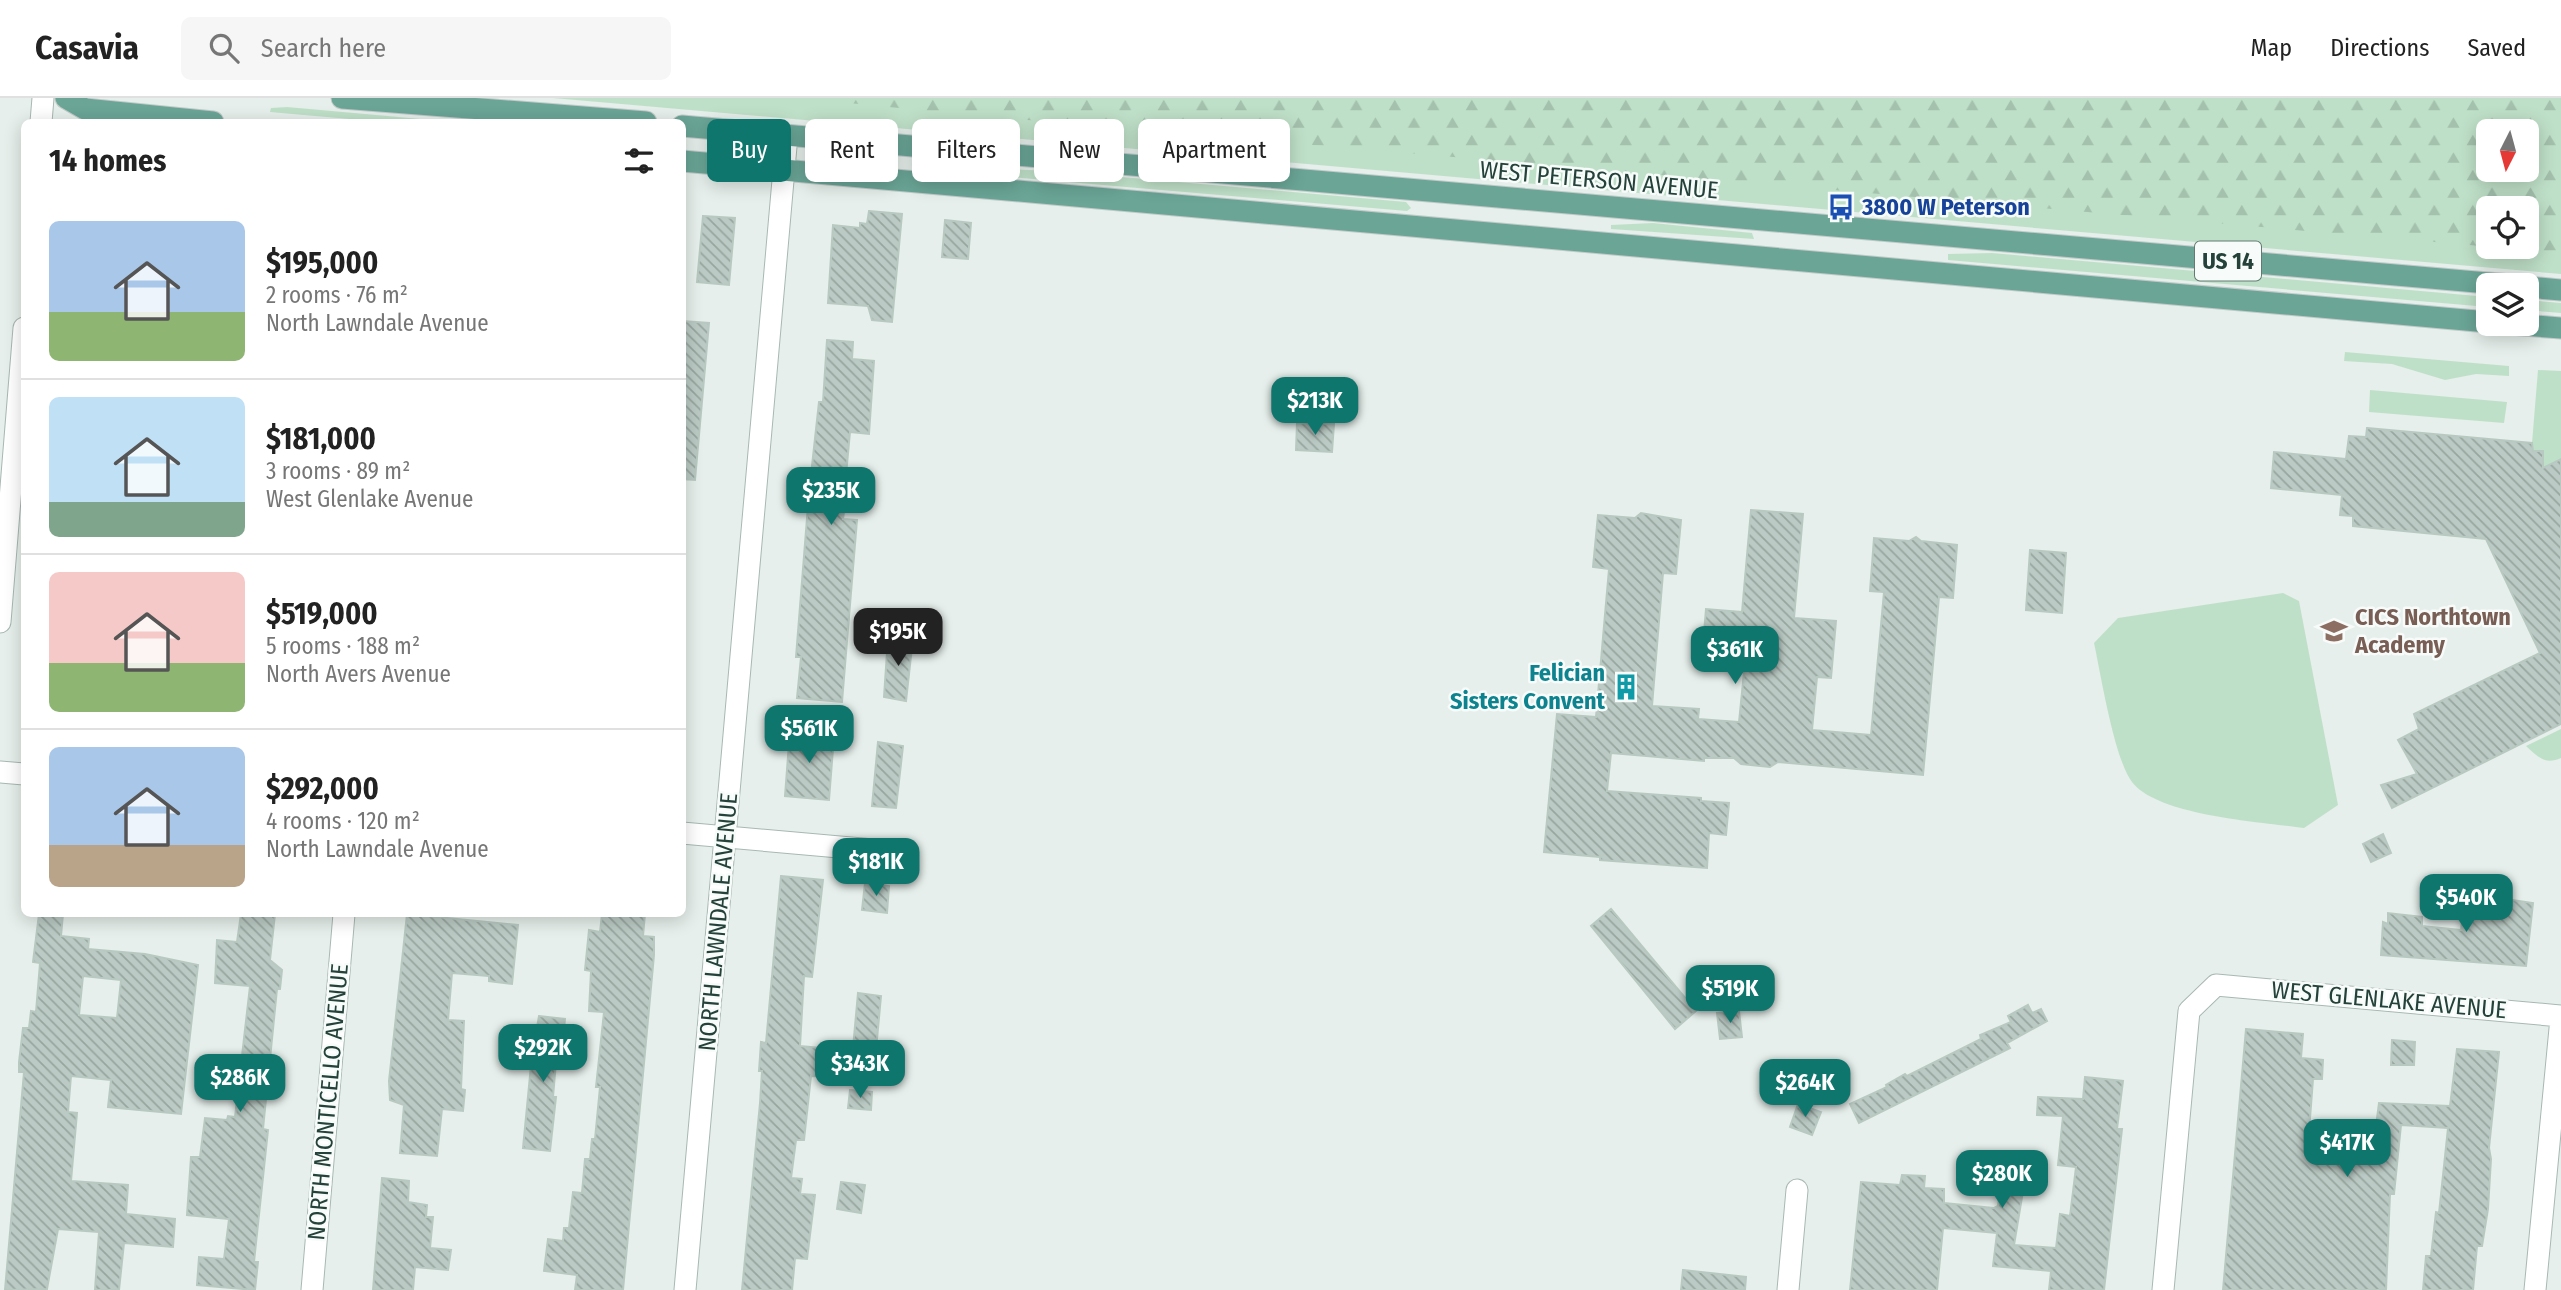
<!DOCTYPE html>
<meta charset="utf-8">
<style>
:root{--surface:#fff;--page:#f6f6f6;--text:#222;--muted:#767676;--line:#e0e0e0;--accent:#0f766e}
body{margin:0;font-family:"Fira Sans Condensed",sans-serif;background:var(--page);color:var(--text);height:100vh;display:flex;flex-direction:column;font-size:26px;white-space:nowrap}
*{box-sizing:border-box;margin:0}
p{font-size:23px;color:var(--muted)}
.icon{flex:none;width:38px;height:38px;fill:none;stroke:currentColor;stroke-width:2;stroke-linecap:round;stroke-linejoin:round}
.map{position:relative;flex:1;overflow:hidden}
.drawer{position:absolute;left:21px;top:21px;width:665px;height:798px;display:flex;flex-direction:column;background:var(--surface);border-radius:10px;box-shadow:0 4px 18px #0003}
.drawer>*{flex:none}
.top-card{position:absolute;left:707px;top:21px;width:665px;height:63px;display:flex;gap:14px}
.needle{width:46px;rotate:186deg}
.tools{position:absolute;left:2476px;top:21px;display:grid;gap:14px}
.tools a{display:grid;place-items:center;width:63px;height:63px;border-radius:10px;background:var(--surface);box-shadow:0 4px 18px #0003;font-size:35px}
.price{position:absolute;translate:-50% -60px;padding:0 16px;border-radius:14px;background:var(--accent);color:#fff;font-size:23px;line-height:46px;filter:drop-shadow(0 2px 4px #0008)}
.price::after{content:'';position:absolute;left:50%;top:42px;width:21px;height:16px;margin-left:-10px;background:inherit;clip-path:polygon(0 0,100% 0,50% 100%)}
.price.active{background:#222;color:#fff}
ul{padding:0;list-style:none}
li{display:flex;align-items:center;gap:21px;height:175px;padding:0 28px}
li+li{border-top:2px solid var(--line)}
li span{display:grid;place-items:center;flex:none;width:196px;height:140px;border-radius:10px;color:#555}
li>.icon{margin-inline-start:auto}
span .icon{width:84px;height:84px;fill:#fffc;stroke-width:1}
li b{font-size:30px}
h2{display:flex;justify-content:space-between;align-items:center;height:84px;padding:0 28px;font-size:30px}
.chip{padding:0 24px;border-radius:10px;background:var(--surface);box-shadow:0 4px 18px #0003;font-size:24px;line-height:63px}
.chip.active{background:var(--accent);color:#fff}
header{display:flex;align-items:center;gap:42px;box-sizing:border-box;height:98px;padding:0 35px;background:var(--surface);border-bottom:2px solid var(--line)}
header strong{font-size:33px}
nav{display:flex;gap:38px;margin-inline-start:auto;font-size:24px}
.search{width:490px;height:63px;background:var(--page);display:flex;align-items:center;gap:18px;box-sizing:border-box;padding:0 24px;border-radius:10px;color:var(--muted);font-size:26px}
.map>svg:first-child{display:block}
</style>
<header>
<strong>Casavia</strong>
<div class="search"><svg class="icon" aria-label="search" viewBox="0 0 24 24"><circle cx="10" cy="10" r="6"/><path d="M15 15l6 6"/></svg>Search here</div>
<nav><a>Map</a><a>Directions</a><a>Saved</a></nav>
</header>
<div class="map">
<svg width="2561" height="1192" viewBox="0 0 2561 1192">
<defs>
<pattern id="forest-firs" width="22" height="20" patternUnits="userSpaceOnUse" patternTransform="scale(1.75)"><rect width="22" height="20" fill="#bfe0c8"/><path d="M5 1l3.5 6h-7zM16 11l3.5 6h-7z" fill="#a4c1ad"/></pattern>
<pattern id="building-back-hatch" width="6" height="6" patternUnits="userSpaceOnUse" patternTransform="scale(1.75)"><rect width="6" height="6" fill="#bbcac4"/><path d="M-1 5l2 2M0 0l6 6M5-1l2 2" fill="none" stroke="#98a6a0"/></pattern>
</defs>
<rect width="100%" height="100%" fill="#e6efeb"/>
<!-- green -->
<path fill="#bfe0c8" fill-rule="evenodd" d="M553,0H2561V176ZM2488,33H2527V72H2488ZM2488,110H2527V149H2488Z
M287,9L454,24H383L270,14L271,10Z
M977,70L1053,73L1406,104L1411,110L1407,113L976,76Z
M1653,125L1752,135L1754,141L1611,131V127Z
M1992,155L2488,199V209L1948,162V156Z
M2527,202L2561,205V215L2527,212Z
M2345,254L2509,268V278L2476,276L2445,282L2392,266L2344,263Z
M2538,272L2561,273V361L2543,370V354L2533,353L2532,345Z
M2370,292L2507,304L2504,325L2369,314Z
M2283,495L2299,503L2338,707L2304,730C2262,724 2158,718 2132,684C2114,660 2101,577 2094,545L2118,520Z
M2561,631V660C2545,667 2538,659 2526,648Z"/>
<!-- forest -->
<path fill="url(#forest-firs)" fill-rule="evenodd" d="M798,0H2561V155L980,18ZM2488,33H2527V72H2488ZM2488,110H2527V149H2488Z"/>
<!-- building -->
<path fill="url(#building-back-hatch)" stroke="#b8c9c2" stroke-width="2" fill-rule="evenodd" d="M869,113L902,116L892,224L872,222L868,208L828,205L833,127L860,130V125L867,126Z
M703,118L735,120L729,187L697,184Z
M945,122L971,125L968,161L942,159Z
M682,223L709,225L695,382L682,381Z
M827,242L853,244L852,261L874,263L869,336L850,334L846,377H849L843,421L857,422L842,604L797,600L801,559H796L809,395L819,304H823Z
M1297,325L1334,326L1332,354L1296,352Z
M2367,330L2532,345L2533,353H2543V370L2561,361V626L2392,710L2381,687L2417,676L2398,642L2419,631L2414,616L2540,555L2486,441L2353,428V418L2340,417L2342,397L2271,390L2274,354L2346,361L2349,338L2366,339Z
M1751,412L1803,416L1794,520L1836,523L1831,580L1817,579L1812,632L1871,637L1884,494L1870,493L1874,440L1909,443L1916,439L1921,443L1957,447L1953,500L1939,499L1923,677L1778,664L1770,669L1741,666L1734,660H1704V663L1611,655L1607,693L1701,700V703L1729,705L1726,737L1709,735L1707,770L1600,762V759L1544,754L1557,616L1596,619L1609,471L1593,469L1598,417L1635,420L1641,415L1681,422L1676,476L1663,475L1652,608L1699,611L1698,621L1739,624L1744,574L1701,570L1706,511L1742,514Z
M2030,452L2066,455L2062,515L2026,512Z
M888,539L913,540L906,603L884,599Z
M790,632L834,638L829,702L785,698Z
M878,644L903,648L896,710L872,708Z
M2383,736L2391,755L2371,764L2363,746Z
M781,778L823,782L812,879L804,878L800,948L831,951L829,979L811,978L804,1042H796L791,1080L802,1081L800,1096L815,1097L807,1161L795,1160L792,1192H742L760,1005L762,973H759L761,944L766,945Z
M865,785L889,788L887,815L862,812Z
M2465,795L2533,805L2526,868L2381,857L2383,824L2388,826V815L2422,819V828L2461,832Z
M1611,811L1696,913L1675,931L1591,828Z
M39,816H63L61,838L89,841L88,851L145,856L198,867L181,1016L108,1009L111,982L71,978L68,1014L77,1015L71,1083L128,1087L126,1116L175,1121L173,1149L124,1145L119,1192H95L99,1134L58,1131L47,1191L5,1192L24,974H19V964L23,930H29L31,913L36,914L40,865L33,864ZM83,878L121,882L117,920L79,917Z
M241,816H275L270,862L282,872L280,891H277L263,1031L268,1032L254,1164H258L255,1192L197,1187L199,1159L224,1161L229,1121L187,1117L191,1059H200L205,1020L227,1022L228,1018L235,1019L250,888L215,885L217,842L237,844Z
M407,816L518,827L512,886L489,883V878L452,875L448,922L464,923L461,991L465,992L463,1013L442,1011L437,1058L400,1055L404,1007L390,1002L389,983Z
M602,816H645L643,838L654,839V857L623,1192H575L577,1177L544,1173L548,1141L563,1143L564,1130H569L573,1094L582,1095L585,1061H590L592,1041H595L600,989H596L604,914L589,913L591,873L585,872L589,832L600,834Z
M858,895L881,898L876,952L853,950Z
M2028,907L2032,915L2041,911L2047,923L2007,945L2010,950L1859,1025L1850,1006L1887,989L1886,987L1905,976L1907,978L1981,941L1980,937L2011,924L2008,918Z
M1739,913L1742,939L1720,941L1717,915Z
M539,918L565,921L563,942L558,941L553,999H556L550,1053L523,1050L532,957Z
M2246,931L2303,936L2301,960L2323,962L2322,981H2313L2309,1034L2374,1043L2379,1005L2450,1008L2457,951L2499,954L2489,1050L2491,1061L2488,1111L2482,1148H2477L2473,1192H2423L2426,1158H2431L2436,1114L2439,1115L2448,1030L2401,1027L2394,1096H2390L2386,1192H2223Z
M2392,942L2415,944L2414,967H2391Z
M2085,979L2123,983L2117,1031H2122L2104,1192H2049L2051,1173L1993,1168L1997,1135L1943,1130L1937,1192H1850L1861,1084L1900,1087L1902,1077L1925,1078L1924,1090L1944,1091V1105L1994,1110L1998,1108L2002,1078L2025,1081L2014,1147L2056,1150L2060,1116L2070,1118L2076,1069L2058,1067L2063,1018L2037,1017L2038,999L2083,1001Z
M850,992L872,994L871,1012L848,1010Z
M1798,1006L1821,1014L1812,1037L1790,1029Z
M382,1080L409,1083L408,1104L427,1107L426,1119H433L430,1150L451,1152L448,1172L415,1169L413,1192H373Z
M841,1084L865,1087L861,1115L837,1111Z
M1683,1172L1746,1179L1745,1192H1681Z"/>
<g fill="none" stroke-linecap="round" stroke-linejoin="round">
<!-- street casing -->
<g stroke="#a8b8b2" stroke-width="23">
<path id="street" d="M41,24L43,0
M0,524L24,230
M0,674L24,676
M682,735L907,755
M312,1192L344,816
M685,1192L787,37
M1788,1192L1797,1092
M2163,1192L2189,913L2216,887L2561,918
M2535,1192L2561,920"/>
</g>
<!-- primary casing -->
<g stroke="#c2cac8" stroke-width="23">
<path id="primary" d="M66,0L85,11L213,24
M342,0L646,24
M682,28L2511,187
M682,63L2488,224
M2527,189L2561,192
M2510,226L2561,230"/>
</g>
<!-- street -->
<use href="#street" stroke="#fff" stroke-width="21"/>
<!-- primary -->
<use href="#primary" stroke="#6aa596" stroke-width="21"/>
</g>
<!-- icons -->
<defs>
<g id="bus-bare" transform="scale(2.1)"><path d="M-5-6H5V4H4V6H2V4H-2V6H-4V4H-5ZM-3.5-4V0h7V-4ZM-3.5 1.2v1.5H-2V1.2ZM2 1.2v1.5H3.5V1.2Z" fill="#1a4fb4" stroke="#f7fbf9" stroke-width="2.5" paint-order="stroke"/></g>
<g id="school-bare" transform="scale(2.1)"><path d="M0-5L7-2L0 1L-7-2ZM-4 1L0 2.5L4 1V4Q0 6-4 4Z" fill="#8d6e63" stroke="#f7fbf9" stroke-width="2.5" paint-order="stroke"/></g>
<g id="building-bare" transform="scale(2.1)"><path d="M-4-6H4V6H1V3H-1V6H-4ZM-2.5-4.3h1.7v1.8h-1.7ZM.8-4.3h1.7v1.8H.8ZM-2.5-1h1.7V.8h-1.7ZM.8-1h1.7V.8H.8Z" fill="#0f9aa8" stroke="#f7fbf9" stroke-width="2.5" paint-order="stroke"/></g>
</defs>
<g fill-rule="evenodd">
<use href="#bus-bare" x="1841" y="109"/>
<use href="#school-bare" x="2334" y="533"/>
<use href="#building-bare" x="1626" y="589"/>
</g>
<g text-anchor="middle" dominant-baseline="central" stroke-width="5" stroke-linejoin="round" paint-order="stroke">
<!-- shield labels -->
<rect fill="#f7fbf9" stroke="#637a73" stroke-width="2" x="2195" y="143.5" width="66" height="39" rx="5"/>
<g font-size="23" font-weight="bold" fill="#24423a">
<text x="2228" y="163">US 14</text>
</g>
<!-- street labels -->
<g font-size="24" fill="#24423a" stroke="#f7fbf9">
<text transform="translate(1599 82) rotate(5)">WEST PETERSON AVENUE</text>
<text transform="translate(718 824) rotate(-85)">NORTH LAWNDALE AVENUE</text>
<text transform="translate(2389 902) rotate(5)">WEST GLENLAKE AVENUE</text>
<text transform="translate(328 1004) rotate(-85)">NORTH MONTICELLO AVENUE</text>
</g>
<!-- transit labels -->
<g font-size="24" font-weight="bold" fill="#164399" stroke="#f7fbf9" text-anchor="start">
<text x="1862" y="109">3800 W Peterson</text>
</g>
<!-- education labels -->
<g font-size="24" font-weight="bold" fill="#785e54" stroke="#f7fbf9" text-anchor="start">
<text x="2355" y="519">CICS Northtown<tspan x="2355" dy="28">Academy</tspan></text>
</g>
<!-- culture labels -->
<g font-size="24" font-weight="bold" fill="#0d838f" stroke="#f7fbf9" text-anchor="end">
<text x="1605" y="575">Felician<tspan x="1605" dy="28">Sisters Convent</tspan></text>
</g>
</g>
</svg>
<div class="tools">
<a><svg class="needle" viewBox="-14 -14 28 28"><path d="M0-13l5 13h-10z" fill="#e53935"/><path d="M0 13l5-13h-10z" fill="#767676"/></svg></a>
<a><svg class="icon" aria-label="locate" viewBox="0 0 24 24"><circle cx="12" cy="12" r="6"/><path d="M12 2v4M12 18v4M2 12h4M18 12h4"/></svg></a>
<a><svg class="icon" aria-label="layers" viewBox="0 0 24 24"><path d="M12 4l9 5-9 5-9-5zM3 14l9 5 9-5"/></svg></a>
</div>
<b class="price" style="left:1315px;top:339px">$213K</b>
<b class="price" style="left:831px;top:429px">$235K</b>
<b class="price active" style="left:898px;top:570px">$195K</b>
<b class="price" style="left:1735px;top:588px">$361K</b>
<b class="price" style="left:809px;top:667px">$561K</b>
<b class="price" style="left:876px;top:800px">$181K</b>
<b class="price" style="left:2466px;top:836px">$540K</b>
<b class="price" style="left:1730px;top:927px">$519K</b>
<b class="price" style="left:543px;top:986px">$292K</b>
<b class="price" style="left:860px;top:1002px">$343K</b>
<b class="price" style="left:240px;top:1016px">$286K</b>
<b class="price" style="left:1805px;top:1021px">$264K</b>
<b class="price" style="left:2347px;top:1081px">$417K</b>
<b class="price" style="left:2002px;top:1112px">$280K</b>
<div class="top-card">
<a class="chip active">Buy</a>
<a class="chip">Rent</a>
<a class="chip">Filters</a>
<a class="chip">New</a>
<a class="chip">Apartment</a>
</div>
<section class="drawer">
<h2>14 homes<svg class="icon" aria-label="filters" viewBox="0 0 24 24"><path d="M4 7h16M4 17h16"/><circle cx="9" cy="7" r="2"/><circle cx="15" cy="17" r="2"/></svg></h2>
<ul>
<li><span style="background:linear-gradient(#a9c7e8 65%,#8fb573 0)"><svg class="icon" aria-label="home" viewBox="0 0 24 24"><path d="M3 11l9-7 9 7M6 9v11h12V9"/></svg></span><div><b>$195,000</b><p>2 rooms · 76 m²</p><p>North Lawndale Avenue</p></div></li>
<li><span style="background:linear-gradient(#bfe0f5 75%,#7fa58c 0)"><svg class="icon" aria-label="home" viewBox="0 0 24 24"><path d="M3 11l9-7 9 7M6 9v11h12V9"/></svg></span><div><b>$181,000</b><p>3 rooms · 89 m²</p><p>West Glenlake Avenue</p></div></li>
<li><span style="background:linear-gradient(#f6c9c9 65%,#8fb573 0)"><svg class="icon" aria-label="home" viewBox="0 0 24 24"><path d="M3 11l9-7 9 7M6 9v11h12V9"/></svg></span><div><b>$519,000</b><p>5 rooms · 188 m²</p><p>North Avers Avenue</p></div></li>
<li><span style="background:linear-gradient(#a9c7e8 70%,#b9a48a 0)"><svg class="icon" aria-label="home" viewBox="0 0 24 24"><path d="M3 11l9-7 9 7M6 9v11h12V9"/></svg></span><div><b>$292,000</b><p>4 rooms · 120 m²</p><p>North Lawndale Avenue</p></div></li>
</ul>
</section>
</div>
